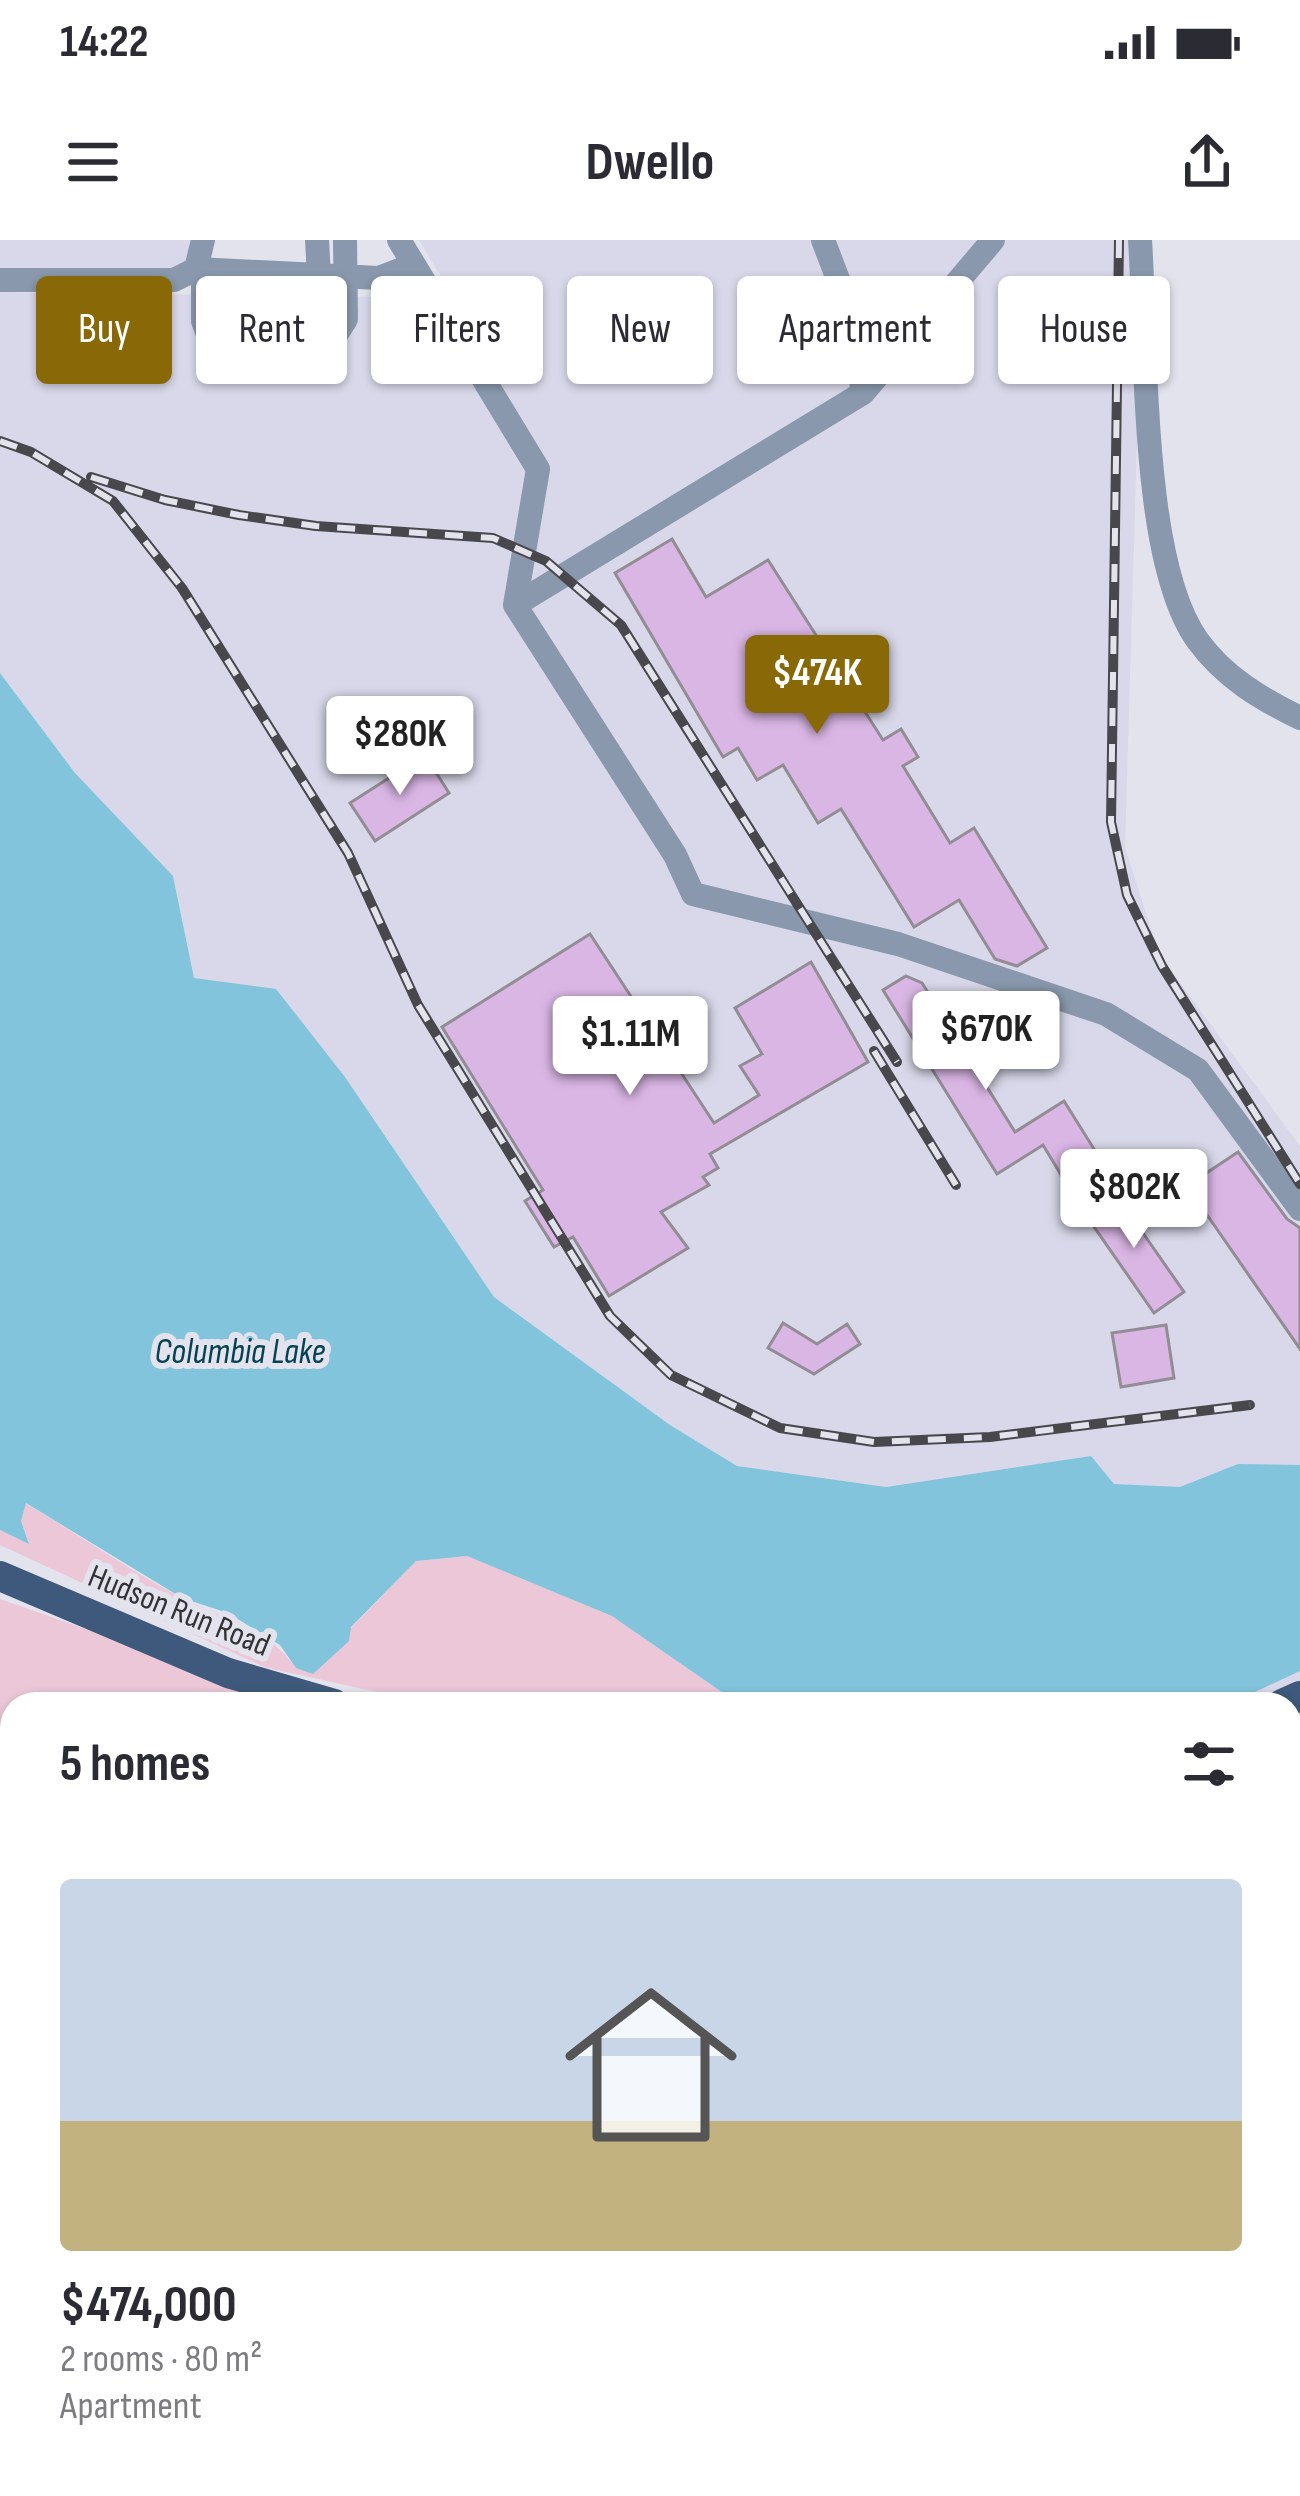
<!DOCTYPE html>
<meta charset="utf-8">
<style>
:root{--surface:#fff;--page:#f2f2f3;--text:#2b2b33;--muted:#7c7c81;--accent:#896907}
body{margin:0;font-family:"Sofia Sans Condensed",sans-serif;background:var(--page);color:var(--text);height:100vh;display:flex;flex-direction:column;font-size:45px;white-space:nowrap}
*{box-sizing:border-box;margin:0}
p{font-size:39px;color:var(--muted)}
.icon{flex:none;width:66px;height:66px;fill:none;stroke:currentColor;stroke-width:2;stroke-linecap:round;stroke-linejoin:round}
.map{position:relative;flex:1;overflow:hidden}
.drawer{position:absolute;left:0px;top:1452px;width:1302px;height:804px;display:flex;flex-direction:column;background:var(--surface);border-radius:36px 36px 0 0;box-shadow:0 3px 9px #0004}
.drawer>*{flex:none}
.top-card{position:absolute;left:36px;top:36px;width:1230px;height:108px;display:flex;gap:24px}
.price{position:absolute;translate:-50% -102px;padding:0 27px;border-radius:12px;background:#fff;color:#222;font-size:39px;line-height:78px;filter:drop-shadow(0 3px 6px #0008)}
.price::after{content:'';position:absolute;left:50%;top:72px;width:36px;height:27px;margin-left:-18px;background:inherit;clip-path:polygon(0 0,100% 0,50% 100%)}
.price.current{background:var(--accent);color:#fff}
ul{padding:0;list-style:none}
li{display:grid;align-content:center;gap:24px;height:636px;padding:0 60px}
li span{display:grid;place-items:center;height:372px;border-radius:12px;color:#555}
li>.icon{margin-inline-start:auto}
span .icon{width:216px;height:216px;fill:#fffc;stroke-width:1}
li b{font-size:51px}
h2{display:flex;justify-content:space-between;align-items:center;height:144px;padding:0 60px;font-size:51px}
.chip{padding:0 42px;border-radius:12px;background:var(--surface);box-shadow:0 3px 9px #0004;font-size:42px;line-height:108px}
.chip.current{background:var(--accent);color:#fff}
.status{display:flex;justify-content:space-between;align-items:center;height:84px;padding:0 60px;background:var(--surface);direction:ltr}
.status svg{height:33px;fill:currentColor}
header{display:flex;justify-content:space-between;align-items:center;height:156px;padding:0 60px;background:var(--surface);font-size:54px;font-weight:700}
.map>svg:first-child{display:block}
</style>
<div class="status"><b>14:22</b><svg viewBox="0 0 49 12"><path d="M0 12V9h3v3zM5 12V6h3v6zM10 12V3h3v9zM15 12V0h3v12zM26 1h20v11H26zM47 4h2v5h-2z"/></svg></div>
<header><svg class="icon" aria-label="menu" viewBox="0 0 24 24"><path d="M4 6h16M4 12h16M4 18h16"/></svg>Dwello<svg class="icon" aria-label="share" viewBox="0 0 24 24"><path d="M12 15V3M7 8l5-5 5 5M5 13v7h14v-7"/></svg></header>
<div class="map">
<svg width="1300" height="2256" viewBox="0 0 1300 2256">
<rect width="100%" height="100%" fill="#e3e3ed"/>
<!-- built -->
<path fill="#d8d8ea" d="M0,0H203L196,29L0,40Z
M419,0H1143L1125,607L1159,714L1300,906V2256H1015V2244H1290V1464H1135L1153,1246L1114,1245L1091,1216L886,1247L737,1226L670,1185L494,1057L345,837L194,739L173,636L75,533L0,433V52L454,58Z"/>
<!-- green -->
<path fill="#ecc7d7" d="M25,1263C76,1293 126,1328 178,1356C222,1379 265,1385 296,1428L351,1388L416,1321L467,1316L612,1376L739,1464L426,1463L264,1427L0,1305V1290L29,1303L21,1281Z
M0,1359L299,1464H12V2244H959V2256H0Z"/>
<!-- water -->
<path fill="#81c4db" d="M0,433L75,533L173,636L194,738L276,749L345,837L494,1057L670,1185L737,1226L886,1247L1091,1216L1114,1244L1180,1247L1238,1224L1300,1225V1431L1229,1464H739L612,1376L467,1316L416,1321L351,1387L349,1401L313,1434L296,1428L280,1405L228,1373L182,1358L26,1263L21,1281L29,1304L0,1290Z"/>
<!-- building -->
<path fill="#dab6e5" stroke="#928c94" stroke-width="3" d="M420,69L435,92L389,120L375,98Z
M672,299L706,357L768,320L883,500L901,489L918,517L903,526L950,603L974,588L1047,708L1017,726L995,719L959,660L914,687L841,569L818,583L783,525L757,540L738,508L723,517L615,333Z
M425,515L449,553L375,601L350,563Z
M590,694L714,883L759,855L740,826L762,814L735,768L811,722L868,822L710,914L718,928L703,937L709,945L661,972L688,1008L609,1056L573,997L554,1007L525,961L543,950L442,787Z
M906,736L922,743L1015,892L1064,861L1094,909L1088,913L1095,924L1066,943L1043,905L997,934L883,750Z
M1238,912L1287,979L1300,988V1109L1187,946Z
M1113,950L1184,1052L1154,1073L1083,971Z
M783,1083L817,1104L847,1084L860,1104L814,1134L768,1108Z
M1166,1085L1174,1138L1121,1147L1112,1093Z"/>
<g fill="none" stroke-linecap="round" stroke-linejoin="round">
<!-- minor -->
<path stroke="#8998ac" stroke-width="24" d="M317,0L319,37
M399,0L538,229L515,365L675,615L693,654L898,704L1106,774L1198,830L1300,969
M823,0L849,68L863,153
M1140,0C1147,102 1140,322 1198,401C1224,437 1261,459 1300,478
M196,29L379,38L410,26
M203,30V81L209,97L323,102L334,98L346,79L345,0
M0,40H174L196,29L203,0
M515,365L863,153L993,0
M1219,2244V2256
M1015,2256V2244"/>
<!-- major -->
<path stroke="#3e597b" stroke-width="30" d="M0,1336L228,1433L334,1464
M1282,1464L1300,1456"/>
<!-- rail casing -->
<g stroke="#48484c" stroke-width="10">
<path id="rail" d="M1119,0L1111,582L1127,655L1162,726L1300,944
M0,201L31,212L113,261L182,348L348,613L418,765L610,1076L671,1135L780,1188L874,1202L990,1197L1250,1165
M91,237L165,260L239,275L316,286L493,298L546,321L621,385L897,822
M874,811L956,945
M1296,2256L1300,2086"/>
</g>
<!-- rail -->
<use href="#rail" stroke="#e3e3ed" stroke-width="6" stroke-dasharray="18" stroke-linecap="butt"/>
</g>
<g text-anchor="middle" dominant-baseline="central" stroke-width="12" stroke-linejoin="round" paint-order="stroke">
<!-- street labels -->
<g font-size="33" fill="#323236" stroke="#e3e3ed">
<text transform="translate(179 1371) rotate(22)">Hudson Run Road</text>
</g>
<!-- water labels -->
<g font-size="36" font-style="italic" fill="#054253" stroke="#e3e3ed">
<text x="240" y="1112">Columbia Lake</text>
</g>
</g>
</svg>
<b class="price current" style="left:817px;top:497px">$474K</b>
<b class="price" style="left:400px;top:558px">$280K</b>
<b class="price" style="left:986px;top:853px">$670K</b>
<b class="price" style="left:630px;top:858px">$1.11M</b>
<b class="price" style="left:1134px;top:1011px">$802K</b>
<div class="top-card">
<a class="chip current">Buy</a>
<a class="chip">Rent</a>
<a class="chip">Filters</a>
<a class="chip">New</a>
<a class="chip">Apartment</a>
<a class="chip">House</a>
</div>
<section class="drawer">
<h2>5 homes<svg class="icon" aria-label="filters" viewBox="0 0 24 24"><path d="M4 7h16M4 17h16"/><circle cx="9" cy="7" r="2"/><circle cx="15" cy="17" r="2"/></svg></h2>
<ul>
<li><span style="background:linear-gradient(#c9d6e8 65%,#c2b280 0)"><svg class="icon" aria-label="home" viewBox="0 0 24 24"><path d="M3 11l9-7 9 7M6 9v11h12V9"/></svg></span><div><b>$474,000</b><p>2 rooms · 80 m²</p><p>Apartment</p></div></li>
</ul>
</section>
</div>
